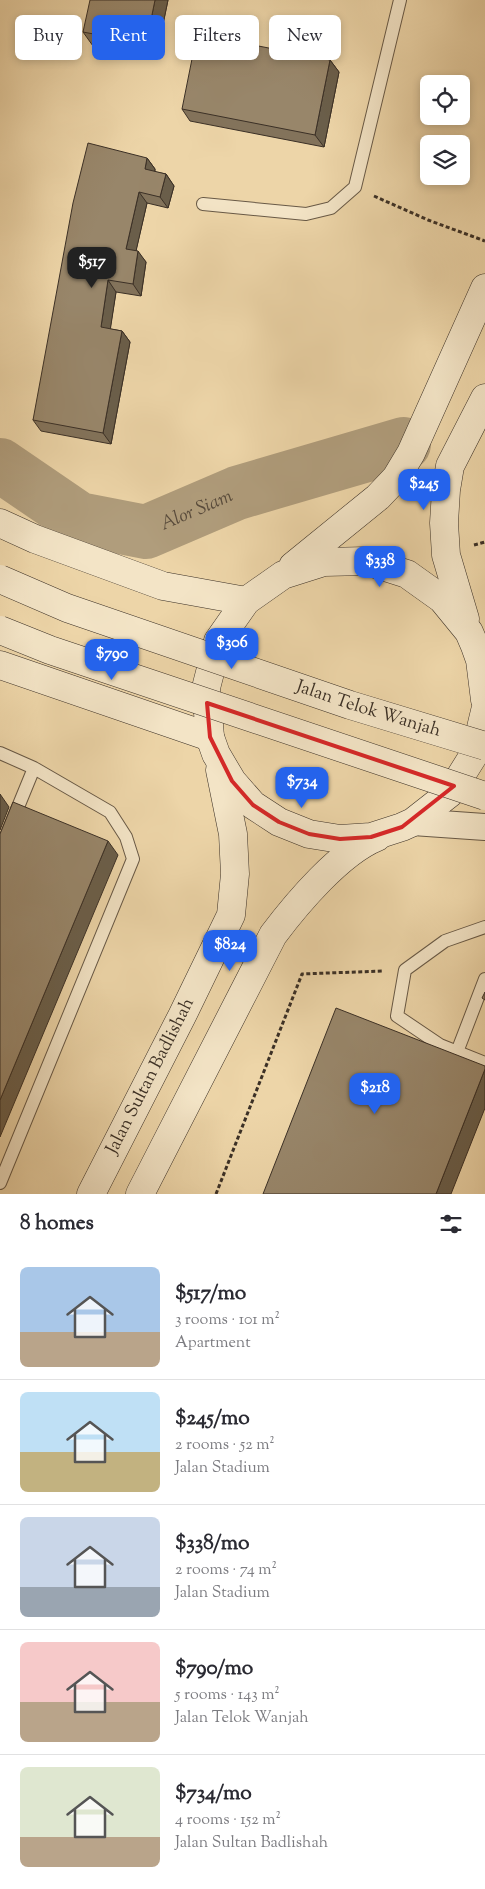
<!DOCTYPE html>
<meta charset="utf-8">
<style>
:root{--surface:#fff;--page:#f2f2f3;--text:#2b2b33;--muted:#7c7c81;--line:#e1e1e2;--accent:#2563eb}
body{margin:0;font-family:"Sorts Mill Goudy",serif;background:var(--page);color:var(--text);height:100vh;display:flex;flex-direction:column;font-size:19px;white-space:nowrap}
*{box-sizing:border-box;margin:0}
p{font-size:16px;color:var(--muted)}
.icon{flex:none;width:28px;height:28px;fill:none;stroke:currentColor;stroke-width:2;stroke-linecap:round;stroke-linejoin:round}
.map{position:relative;height:1194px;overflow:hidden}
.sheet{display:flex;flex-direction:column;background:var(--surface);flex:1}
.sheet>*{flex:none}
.guide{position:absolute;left:15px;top:15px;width:455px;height:45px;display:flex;gap:10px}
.fabs{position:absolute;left:420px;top:75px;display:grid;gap:10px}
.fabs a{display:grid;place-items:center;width:50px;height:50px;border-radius:8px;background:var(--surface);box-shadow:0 2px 8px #0003;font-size:25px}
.price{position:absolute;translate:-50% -42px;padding:0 11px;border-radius:10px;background:var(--accent);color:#fff;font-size:16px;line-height:32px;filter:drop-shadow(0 1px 2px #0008)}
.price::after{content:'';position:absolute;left:50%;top:30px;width:15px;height:11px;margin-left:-8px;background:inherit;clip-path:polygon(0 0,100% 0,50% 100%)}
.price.current{background:#222;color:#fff}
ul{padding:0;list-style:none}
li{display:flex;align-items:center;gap:15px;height:125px;padding:0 20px}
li+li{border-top:1px solid var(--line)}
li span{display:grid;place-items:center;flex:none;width:140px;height:100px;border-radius:8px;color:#555}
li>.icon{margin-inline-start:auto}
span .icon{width:60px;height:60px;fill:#fffc;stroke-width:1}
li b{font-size:21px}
h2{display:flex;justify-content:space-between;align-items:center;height:60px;padding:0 20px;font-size:21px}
.pill{padding:0 18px;border-radius:8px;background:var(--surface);box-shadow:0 2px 8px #0003;font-size:18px;line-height:45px}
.pill.current{background:var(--accent);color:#fff}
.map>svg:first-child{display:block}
</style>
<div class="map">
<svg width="485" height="1194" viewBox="0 0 485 1194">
<rect width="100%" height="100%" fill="#edd5a8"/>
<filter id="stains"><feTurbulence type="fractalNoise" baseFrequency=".004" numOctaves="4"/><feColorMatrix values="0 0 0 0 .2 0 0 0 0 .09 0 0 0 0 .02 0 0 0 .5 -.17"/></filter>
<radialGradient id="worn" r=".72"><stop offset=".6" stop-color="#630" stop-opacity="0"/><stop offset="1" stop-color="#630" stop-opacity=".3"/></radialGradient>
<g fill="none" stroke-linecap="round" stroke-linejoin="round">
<!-- river -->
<path stroke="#b09d7c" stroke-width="54" id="s1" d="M0,465L79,519L146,532L237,493L404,444"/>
<!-- service casing -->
<g stroke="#685946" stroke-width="14">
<path id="service" d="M203,204L306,214L331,208L355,187L400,0
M0,753L34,768L110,812L126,837L133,859L0,1183
M0,851L34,768
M485,927L445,941L405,970L397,1016L440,1045L485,1063
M457,1052L485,979"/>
</g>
<!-- minor casing -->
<g stroke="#685946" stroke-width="28">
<path id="minor" d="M413,822L485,827"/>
</g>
<!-- secondary casing -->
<g stroke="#3b3026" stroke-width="29">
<g id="secondary">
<path d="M0,523L35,539L163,586L246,601"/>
<path d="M293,566L378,497L396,478L411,453L485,288"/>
<path d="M465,619L446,555L444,523L446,490L450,466L485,398"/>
<path d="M0,665L210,737"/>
<path d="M485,700L480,660L475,646L469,632L442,599L407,574L366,561L324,562L283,575L246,601L218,641L206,688L210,737L216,754L232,781L253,805L279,822L309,834L340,839L371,837L402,827L413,822L450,793L475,753L485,711"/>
<path id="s2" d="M91,1194L182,1016L231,915L235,874L233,834L220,770"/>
<path d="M140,1194L273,935C297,903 340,852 377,837"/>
</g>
</g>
<!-- path -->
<path stroke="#3b3026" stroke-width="3" stroke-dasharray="4 2.5" stroke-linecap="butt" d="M374,196L428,220L485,241
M474,545L485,542
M216,1194L302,974L382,971"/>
<!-- service -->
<use href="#service" stroke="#f3e4c6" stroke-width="12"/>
<!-- minor -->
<use href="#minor" stroke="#f3e4c6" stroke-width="26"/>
<!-- secondary -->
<use href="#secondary" stroke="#f3e4c6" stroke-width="28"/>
<!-- secondary-bridge casing -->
<g stroke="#3b3026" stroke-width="29" stroke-linecap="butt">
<g id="secondary-bridge">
<path id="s3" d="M0,579L67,608L350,705L485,746"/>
<path d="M0,630L50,650L485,796"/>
</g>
</g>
<!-- secondary-bridge -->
<use href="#secondary-bridge" stroke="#f3e4c6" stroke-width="28"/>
</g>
<!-- wall -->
<path fill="#83735b" stroke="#3b3026" d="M168,0L156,58L93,46L83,32Z
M330,60L339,72L324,147L190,121L182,109Z
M147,158L155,169V172L166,174L174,186L168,208L147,203L136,250L146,262L141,296L116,292L110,329L122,331L130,342L111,444L41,431L33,420Z"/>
<!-- shaded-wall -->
<path fill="#6a5e4a" stroke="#3b3026" d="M155,0H168L156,58L146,44Z
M330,60L339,72L324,147L315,135Z
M147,158L155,169L153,181L145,169Z
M166,174L174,186L168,208L160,197Z
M139,192L147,203L134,260L126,249Z
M138,251L146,262L141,296L133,284Z
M108,280L116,292L109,338L101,327Z
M122,331L130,342L111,444L103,433Z
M0,794L9,807L0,830Z
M108,841L118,855L0,1137V1100Z
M485,1069V1108L451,1194H436Z"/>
<!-- building -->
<path fill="#98866a" stroke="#3b3026" d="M90,0H155L146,44L83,32Z
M197,34L330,60L315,135L182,109Z
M88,143L147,158L145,169L166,174L160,197L139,192L126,249L138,251L133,284L108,280L101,327L122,331L103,433L33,420L73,203Z
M13,802L108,841L0,1100V834Z
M485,992V1000L482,998Z
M336,1008L485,1066V1069L436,1194H263Z"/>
<!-- marked area -->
<path fill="none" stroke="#d62828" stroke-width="4" stroke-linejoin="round" d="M207,703L454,786L402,827L371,837L340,839L309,834L279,822L253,805L232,781L210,737Z"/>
<g text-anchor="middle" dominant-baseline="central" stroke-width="4" stroke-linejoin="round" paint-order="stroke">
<!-- street labels -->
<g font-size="18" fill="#3b3026" stroke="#f3e4c6">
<text stroke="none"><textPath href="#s3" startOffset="391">Jalan Telok Wanjah</textPath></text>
<text stroke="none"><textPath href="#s2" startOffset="132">Jalan Sultan Badlishah</textPath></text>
</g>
<!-- water labels -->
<g font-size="19" font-style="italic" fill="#584b3c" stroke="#f3e4c6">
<text stroke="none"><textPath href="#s1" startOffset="219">Alor Siam</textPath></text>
</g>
</g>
<rect width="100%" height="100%" filter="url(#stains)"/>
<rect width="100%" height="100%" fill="url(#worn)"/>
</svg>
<div class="fabs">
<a><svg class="icon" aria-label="locate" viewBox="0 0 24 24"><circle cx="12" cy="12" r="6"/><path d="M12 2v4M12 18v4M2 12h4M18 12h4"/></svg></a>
<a><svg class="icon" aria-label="layers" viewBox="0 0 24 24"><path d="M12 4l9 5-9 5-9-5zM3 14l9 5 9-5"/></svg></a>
</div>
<b class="price current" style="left:92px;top:289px">$517</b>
<b class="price" style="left:424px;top:511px">$245</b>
<b class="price" style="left:380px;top:588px">$338</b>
<b class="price" style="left:232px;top:670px">$306</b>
<b class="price" style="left:112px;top:681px">$790</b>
<b class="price" style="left:302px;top:809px">$734</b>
<b class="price" style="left:230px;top:972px">$824</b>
<b class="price" style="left:375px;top:1115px">$218</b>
<div class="guide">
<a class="pill">Buy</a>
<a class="pill current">Rent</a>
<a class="pill">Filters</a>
<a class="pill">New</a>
</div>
</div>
<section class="sheet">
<h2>8 homes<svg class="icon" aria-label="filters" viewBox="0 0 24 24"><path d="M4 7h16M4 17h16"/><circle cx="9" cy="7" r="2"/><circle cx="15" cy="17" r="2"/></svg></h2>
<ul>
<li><span style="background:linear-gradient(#a9c7e8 65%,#b9a48a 0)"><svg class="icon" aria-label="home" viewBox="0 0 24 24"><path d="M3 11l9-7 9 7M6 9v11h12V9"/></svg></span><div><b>$517/mo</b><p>3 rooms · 101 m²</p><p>Apartment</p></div></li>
<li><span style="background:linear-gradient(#bfe0f5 60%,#c2b280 0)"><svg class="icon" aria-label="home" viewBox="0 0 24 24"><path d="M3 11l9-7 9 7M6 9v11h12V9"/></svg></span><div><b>$245/mo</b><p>2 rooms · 52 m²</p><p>Jalan Stadium</p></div></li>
<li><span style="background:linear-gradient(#c9d6e8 70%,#9aa5b1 0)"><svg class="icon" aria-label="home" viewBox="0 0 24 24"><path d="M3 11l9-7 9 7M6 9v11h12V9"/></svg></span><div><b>$338/mo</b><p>2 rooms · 74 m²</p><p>Jalan Stadium</p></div></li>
<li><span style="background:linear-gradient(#f6c9c9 60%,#b9a48a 0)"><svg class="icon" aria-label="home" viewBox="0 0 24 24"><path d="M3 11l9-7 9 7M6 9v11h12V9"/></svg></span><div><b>$790/mo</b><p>5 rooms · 143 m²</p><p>Jalan Telok Wanjah</p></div></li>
<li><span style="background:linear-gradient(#dfe7d0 70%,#b9a48a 0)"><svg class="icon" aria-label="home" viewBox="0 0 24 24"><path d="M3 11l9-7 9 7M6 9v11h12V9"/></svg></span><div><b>$734/mo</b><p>4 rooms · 152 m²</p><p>Jalan Sultan Badlishah</p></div></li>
</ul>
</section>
